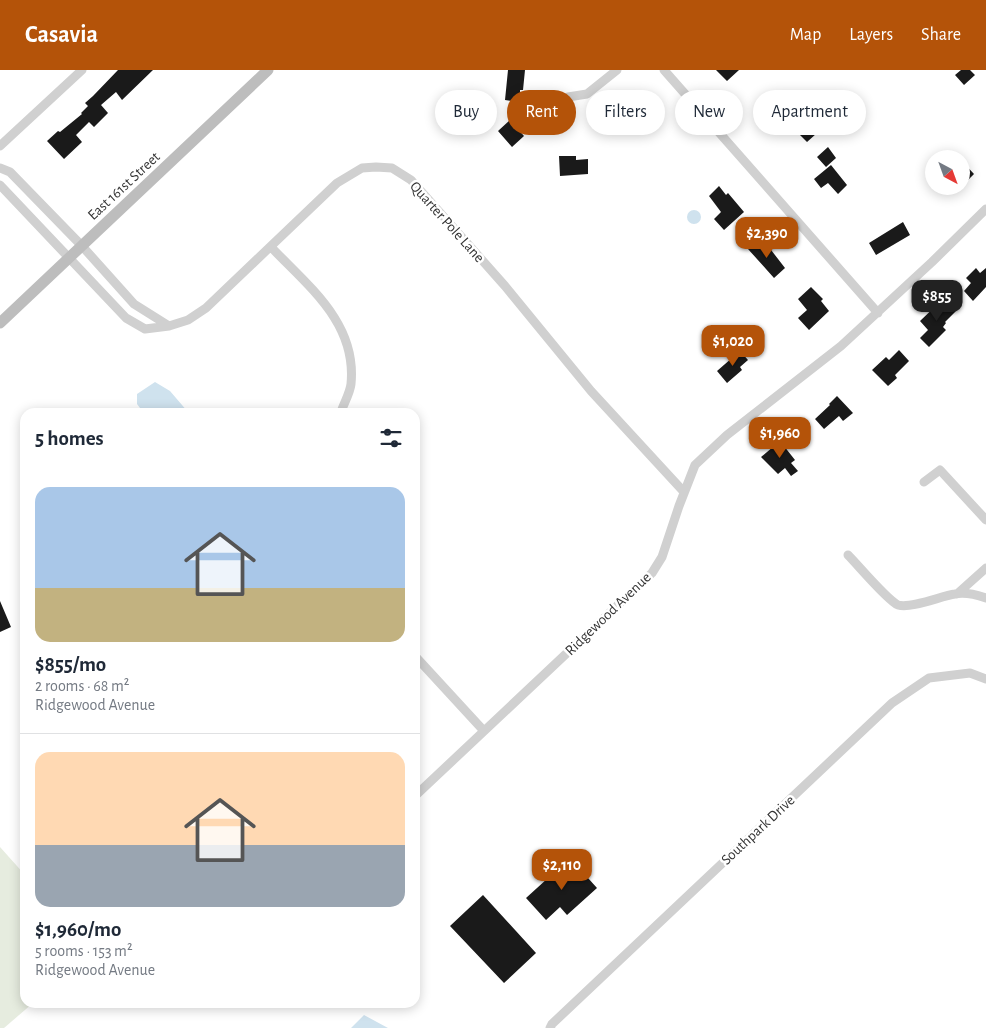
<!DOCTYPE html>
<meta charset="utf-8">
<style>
:root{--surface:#fff;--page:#f2f2f3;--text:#1f2937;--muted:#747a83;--line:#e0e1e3;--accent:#b45309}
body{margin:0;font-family:"Alegreya Sans",sans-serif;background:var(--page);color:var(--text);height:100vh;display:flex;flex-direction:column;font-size:19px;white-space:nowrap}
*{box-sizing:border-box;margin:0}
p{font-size:16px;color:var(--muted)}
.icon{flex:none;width:28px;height:28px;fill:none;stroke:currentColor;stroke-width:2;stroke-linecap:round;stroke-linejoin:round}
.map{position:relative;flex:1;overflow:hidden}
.side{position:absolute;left:20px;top:338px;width:400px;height:600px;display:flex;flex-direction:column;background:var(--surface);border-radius:15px;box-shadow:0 2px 12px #0003}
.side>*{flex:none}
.top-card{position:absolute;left:435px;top:20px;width:475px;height:45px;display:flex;gap:10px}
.needle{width:32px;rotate:139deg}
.tools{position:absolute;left:925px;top:80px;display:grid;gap:10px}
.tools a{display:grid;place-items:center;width:45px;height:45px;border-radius:50%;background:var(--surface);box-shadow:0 2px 12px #0003;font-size:25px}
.price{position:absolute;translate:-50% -42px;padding:0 11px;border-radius:10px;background:var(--accent);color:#fff;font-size:16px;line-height:32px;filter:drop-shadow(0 1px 2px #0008)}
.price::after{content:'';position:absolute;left:50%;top:30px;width:15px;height:11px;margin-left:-8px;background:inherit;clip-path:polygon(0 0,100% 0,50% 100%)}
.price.current{background:#222;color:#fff}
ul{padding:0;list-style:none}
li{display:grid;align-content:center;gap:10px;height:265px;padding:0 15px}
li+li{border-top:1px solid var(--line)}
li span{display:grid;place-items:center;height:155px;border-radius:15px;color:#555}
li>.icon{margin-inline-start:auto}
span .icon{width:90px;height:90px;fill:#fffc;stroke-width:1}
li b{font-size:21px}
h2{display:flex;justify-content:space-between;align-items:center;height:60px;padding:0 15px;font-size:21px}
.pill{padding:0 18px;border-radius:22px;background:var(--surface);box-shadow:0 2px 12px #0003;font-size:18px;line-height:45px}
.pill.current{background:var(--accent);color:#fff}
header{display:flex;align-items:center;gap:30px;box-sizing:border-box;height:70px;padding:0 25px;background:var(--accent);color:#fff}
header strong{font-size:24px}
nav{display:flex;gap:28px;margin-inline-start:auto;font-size:18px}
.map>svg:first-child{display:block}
</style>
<header>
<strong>Casavia</strong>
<nav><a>Map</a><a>Layers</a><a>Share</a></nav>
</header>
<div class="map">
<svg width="986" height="958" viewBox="0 0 986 958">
<rect width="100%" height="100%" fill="#fff"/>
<!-- green -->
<path fill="#e6ecdf" d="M0,777L25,805V932L33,933L4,958H0Z"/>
<!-- water -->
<path fill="#cfe2ee" d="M687 147a7 7 0 1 1 14 0a7 7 0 1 1-14 0Z
M155,312L170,321L188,342H143L137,334V324Z
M364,945L388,958H351Z"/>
<!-- building -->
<path fill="#1a1a1a" d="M118,0H153L122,30L116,22L101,35L108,43L94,57L89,52L76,65L82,72L64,89L47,71L58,61L60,62L82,44L81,43L88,36L85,33L93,26Z
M508,0H525L523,20H520V32L505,30Z
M716,0H739L727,11Z
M961,0H970L975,5L964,15L955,5Z
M641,24L661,51L650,60L636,44L630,48L621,38L629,30L631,33Z
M827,38L835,47L807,72L791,56L806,42L813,50Z
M510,50L524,66L512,77L498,61Z
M828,77L836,88L826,97L817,87Z
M559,86H576V90L588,89V104L560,106Z
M961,90L974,104L961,117Z
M831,95L847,115L838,124L828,113L821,118L814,109Z
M719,116L726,125L728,123L744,142L724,160L714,149L721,142L709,126Z
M903,152L910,165L876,185L869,173Z
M757,171L764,179L768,176L785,198L774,208L748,179Z
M976,198L980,203L986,198V217L973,231L964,221L971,213L966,208Z
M811,217L823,229L821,231L829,241L809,260L798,248L807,240L798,229Z
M944,228L956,241L945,252L946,253L943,257L946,260L929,277L920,268L928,260L920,251Z
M899,280L909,291L895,305L897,308L888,316L872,300L886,287L889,290Z
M740,281L748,290L740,297L742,300L727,313L717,301Z
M837,326L853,343L843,351L839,346L824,359L815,349L830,335L829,334Z
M780,371L795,390L791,393L798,401L791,406L785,398L778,404L761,387Z
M0,531L11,557L0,562Z
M570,788L597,818L567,845L560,837L546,850L526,828Z
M483,825L536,883L504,913L450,856Z"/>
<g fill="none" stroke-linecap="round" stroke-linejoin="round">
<!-- street -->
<path stroke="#d0d0d0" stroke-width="9" d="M664,0L878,243
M568,27L587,24L617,0
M0,76L82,0
M0,98L10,102L82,176L134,234L169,256
M0,115L126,248L145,259L169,256L188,250L206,238L337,113L362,98L376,97L392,98L411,110L505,216L591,321L684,422
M271,177C309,217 357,253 351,314C350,323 344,333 341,342
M924,412L940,400L986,450
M848,485C858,495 887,530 898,535C911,539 941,526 955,524C965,522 977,525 986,528
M957,524L986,498
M415,586L484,661
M415,726L652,503L662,487L679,436L695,395L727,365L841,276L932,192L986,139
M550,958L552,954L892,633L929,608L970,603L986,609"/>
<!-- secondary -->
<path stroke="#bdbdbd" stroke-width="11" d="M0,253L268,0"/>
</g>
<g text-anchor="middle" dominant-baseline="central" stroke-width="5" stroke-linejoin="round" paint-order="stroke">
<!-- street labels -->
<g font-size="15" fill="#333" stroke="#fff">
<text transform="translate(124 116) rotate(-43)">East 161st Street</text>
<text transform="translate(447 152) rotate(48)">Quarter Pole Lane</text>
<text transform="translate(608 544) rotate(-44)">Ridgewood Avenue</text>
<text transform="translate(758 760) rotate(-43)">Southpark Drive</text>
</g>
</g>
</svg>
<div class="tools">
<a><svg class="needle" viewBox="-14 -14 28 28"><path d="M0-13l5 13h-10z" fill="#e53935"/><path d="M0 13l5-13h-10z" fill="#747a83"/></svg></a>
</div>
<b class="price" style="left:767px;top:189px">$2,390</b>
<b class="price current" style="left:937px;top:252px">$855</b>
<b class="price" style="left:733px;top:297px">$1,020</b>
<b class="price" style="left:780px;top:389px">$1,960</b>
<b class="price" style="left:562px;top:821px">$2,110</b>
<div class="top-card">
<a class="pill">Buy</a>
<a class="pill current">Rent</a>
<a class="pill">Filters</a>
<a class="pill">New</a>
<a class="pill">Apartment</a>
</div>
<section class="side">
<h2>5 homes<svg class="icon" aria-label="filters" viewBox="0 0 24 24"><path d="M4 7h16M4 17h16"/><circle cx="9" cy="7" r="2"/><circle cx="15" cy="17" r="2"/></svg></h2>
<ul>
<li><span style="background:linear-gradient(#a9c7e8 65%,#c2b280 0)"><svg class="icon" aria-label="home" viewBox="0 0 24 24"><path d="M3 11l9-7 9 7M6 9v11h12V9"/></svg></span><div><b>$855/mo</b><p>2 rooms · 68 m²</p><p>Ridgewood Avenue</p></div></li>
<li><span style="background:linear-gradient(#ffd9b3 60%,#9aa5b1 0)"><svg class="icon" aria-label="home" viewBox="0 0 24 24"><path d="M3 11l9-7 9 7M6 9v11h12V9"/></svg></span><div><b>$1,960/mo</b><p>5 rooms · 153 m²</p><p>Ridgewood Avenue</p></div></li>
</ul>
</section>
</div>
